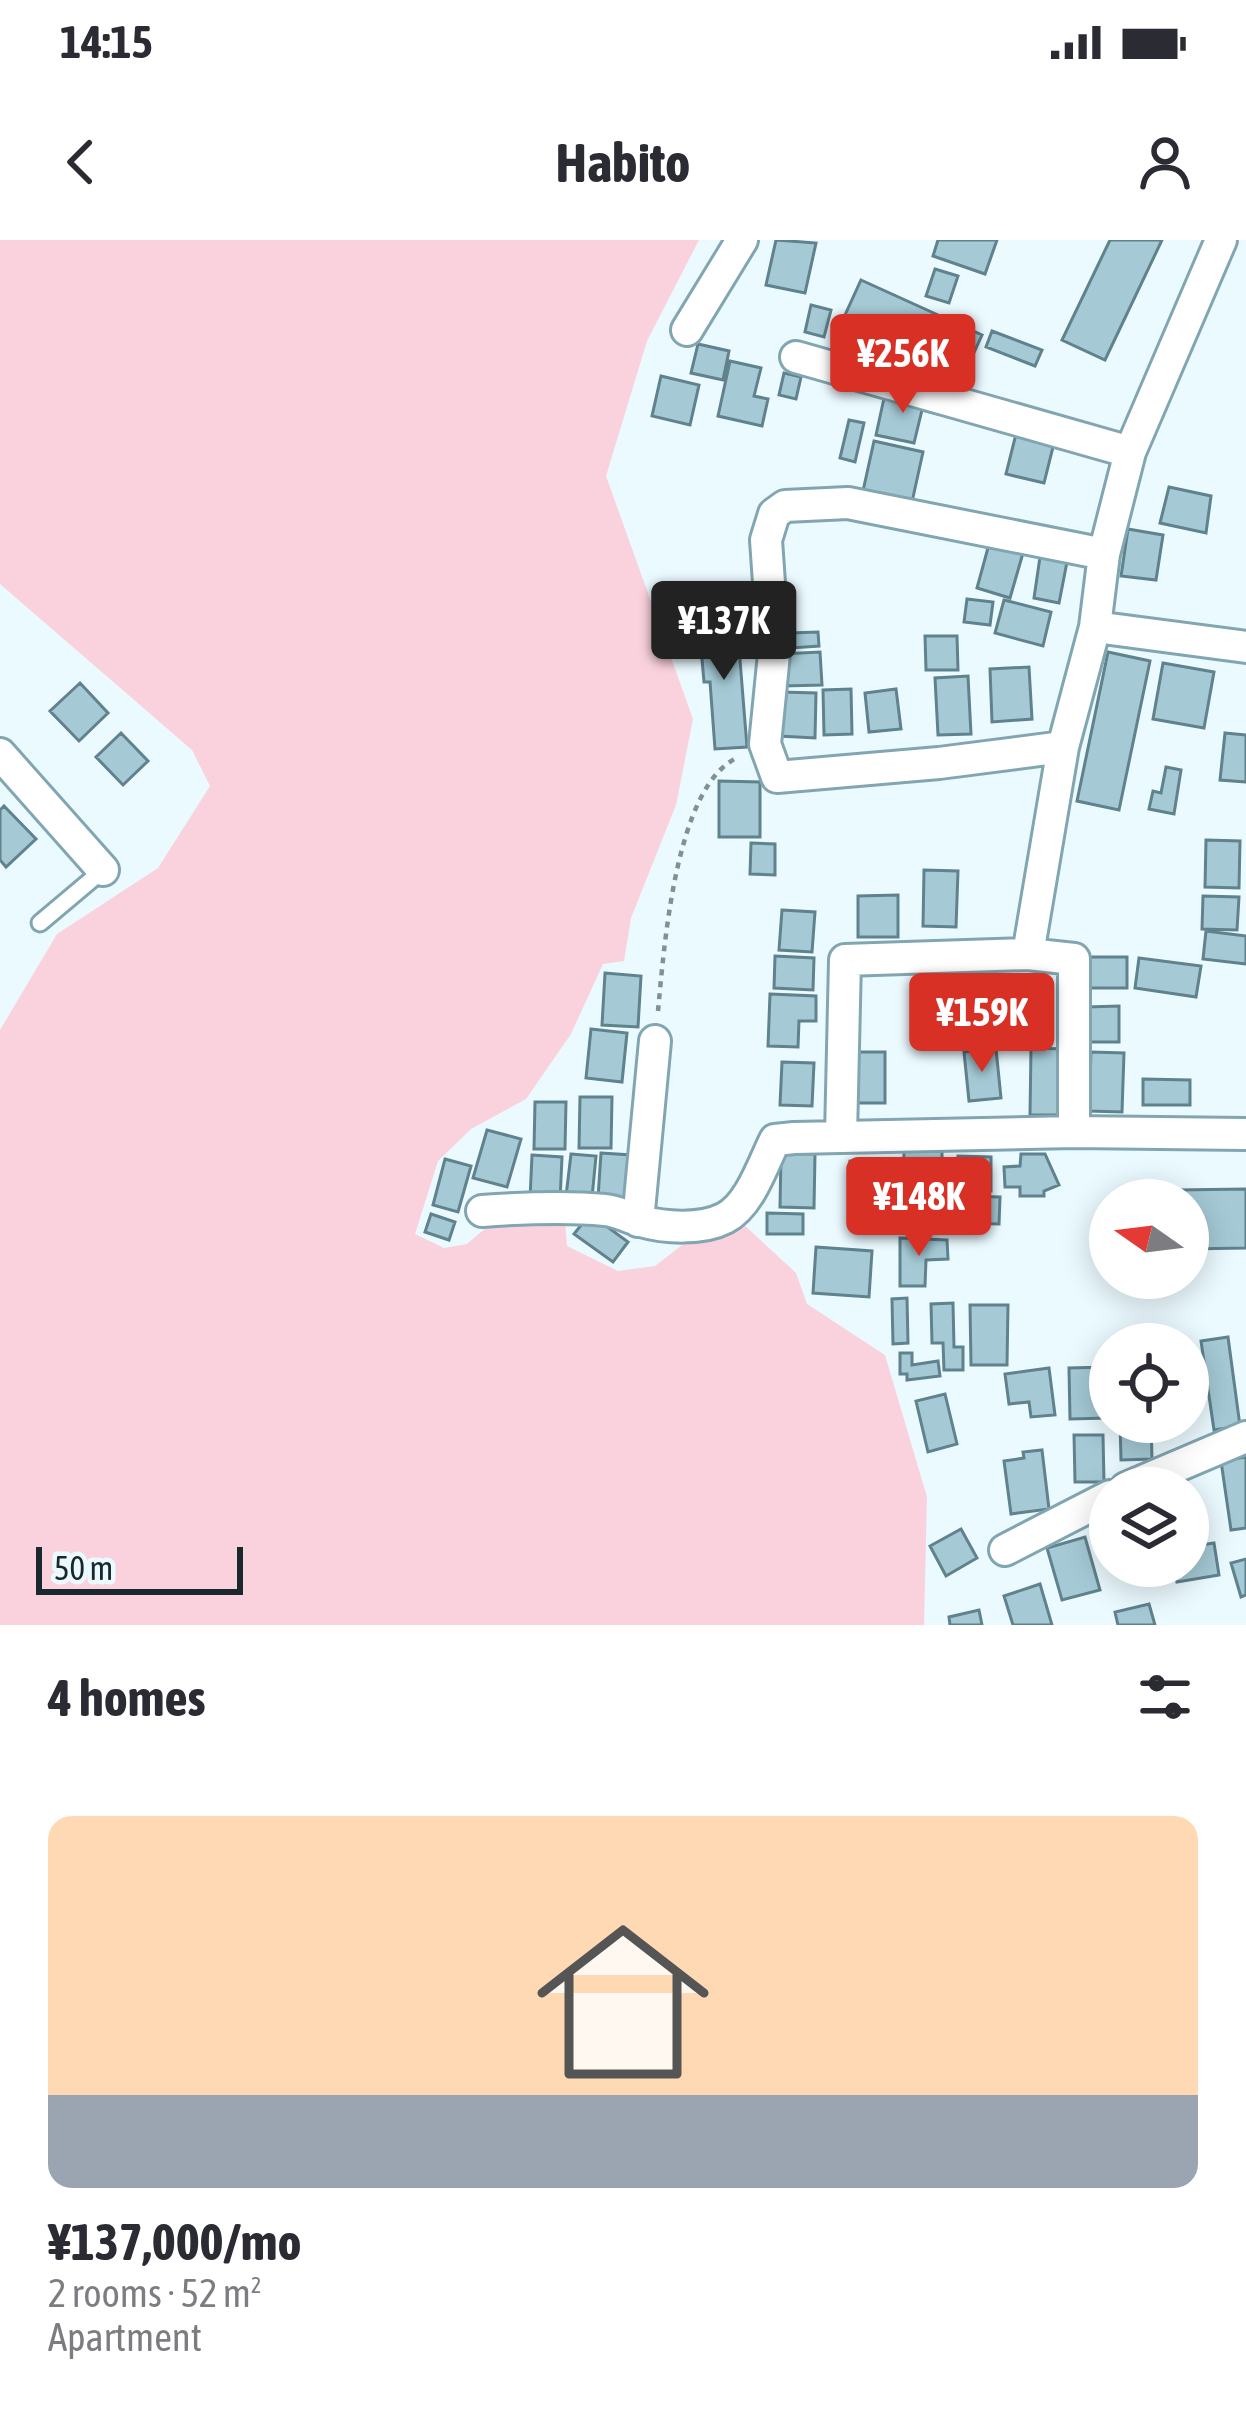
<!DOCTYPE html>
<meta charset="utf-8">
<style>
:root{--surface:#fff;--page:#f2f2f3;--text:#2b2b33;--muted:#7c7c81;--line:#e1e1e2;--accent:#d93025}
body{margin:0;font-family:"Asap Condensed",sans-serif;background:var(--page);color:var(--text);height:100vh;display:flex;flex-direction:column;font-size:45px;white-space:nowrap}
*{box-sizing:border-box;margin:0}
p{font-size:39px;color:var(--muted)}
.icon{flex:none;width:66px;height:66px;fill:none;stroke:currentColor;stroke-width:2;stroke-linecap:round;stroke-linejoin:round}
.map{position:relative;height:1385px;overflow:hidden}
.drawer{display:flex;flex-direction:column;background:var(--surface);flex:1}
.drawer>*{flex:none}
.needle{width:78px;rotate:284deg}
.fabs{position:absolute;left:1089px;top:939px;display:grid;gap:24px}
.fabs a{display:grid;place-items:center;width:120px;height:120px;border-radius:50%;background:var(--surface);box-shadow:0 6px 30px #0003;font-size:60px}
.scale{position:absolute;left:36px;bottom:30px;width:207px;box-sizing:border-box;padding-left:12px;border:6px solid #1a282d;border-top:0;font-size:33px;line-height:42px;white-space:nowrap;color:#1a282d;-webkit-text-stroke:9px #ebfaff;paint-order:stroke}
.price{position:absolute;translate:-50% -102px;padding:0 27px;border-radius:12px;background:var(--accent);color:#fff;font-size:39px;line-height:78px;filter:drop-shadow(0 3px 6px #0008)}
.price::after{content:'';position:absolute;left:50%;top:72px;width:36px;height:27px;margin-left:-18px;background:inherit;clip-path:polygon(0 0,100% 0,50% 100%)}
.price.current{background:#222;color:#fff}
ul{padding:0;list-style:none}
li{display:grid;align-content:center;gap:24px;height:636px;padding:0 48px}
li+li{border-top:3px solid var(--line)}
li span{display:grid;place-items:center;height:372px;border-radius:24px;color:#555}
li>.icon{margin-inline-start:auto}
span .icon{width:216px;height:216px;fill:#fffc;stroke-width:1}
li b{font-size:51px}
h2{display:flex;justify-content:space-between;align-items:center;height:144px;padding:0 48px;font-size:51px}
.status{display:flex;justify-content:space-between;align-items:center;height:84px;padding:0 60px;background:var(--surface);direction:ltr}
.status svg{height:33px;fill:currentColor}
header{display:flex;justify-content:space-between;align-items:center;height:156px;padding:0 48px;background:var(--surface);font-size:54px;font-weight:700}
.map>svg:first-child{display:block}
</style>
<div class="status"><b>14:15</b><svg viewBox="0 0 49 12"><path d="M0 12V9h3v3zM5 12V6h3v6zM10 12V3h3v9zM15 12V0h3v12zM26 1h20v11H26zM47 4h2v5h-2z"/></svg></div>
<header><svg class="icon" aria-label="back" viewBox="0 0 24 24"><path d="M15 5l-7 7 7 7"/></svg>Habito<svg class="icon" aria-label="person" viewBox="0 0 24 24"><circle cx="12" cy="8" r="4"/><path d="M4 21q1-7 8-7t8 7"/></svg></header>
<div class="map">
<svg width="1246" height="1385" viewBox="0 0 1246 1385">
<rect width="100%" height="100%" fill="#ebfaff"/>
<!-- green -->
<path fill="#fad2dd" d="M0,0H699L647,101L606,236L693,479L676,565L631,678L624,721L603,724L571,794L526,859L471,889L438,921L415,994L444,1008L467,1004L494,981H565L567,1006L618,1031L655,1026L691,998L741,982L796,1033L807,1064L885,1115L927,1257L924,1385H0V790L57,694L158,628L210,546L192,510L0,344Z"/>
<!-- building -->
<path fill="#a5cad6" stroke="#5f828d" stroke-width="3" d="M776,0L816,3L805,53L766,45Z
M938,0H997L985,34L933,16Z
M1110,0H1162L1105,120L1062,100Z
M935,29L958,36L949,63L926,56Z
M861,40L982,95L966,130L845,75Z
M811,65L831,70L824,97L805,92Z
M992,91L1042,110L1035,126L986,107Z
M698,104L729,111L723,140L691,133Z
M730,121L761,128L754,156L768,159L762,186L718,176Z
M784,133L801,137L796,159L779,155Z
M661,136L699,145L690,185L652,176Z
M886,149L939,163L937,174L922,170L914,203L876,195Z
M849,180L864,183L855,222L840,218Z
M1017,190L1055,199L1044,243L1006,234Z
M874,201L923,212L912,262L863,251Z
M1169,247L1211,256L1206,293L1160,283Z
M1128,289L1163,295L1156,340L1121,336Z
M989,304L1023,313L1010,358L977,348Z
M1040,317L1067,322L1059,363L1034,358Z
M967,359L993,362L990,385L964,382Z
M1004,360L1051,372L1043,406L995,393Z
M737,383L747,507L715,509L710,442H704L699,385Z
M818,392L819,406L791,408L790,393Z
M925,396H957L958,430H926Z
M820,412L822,445L783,446L781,414Z
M1108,412L1150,421L1119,570L1077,561Z
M1163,423L1214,432L1204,488L1153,479Z
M1029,427L1032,479L992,482L990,429Z
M968,436L971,494L938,495L935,438Z
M80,443L108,473L79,501L50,471Z
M851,449L852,494L824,495L823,450Z
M896,449L901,489L869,492L865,453Z
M781,452L816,453L815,498L779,496Z
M121,493L148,521L123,545L96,517Z
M1225,493L1246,495V542L1220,540Z
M1166,527L1181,530L1174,574L1149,569L1153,551L1161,553Z
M719,541L760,542V597H719Z
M4,566L36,599L6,627L0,620V570Z
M1206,600L1240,601L1239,648L1205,647Z
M751,603L775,604V635L750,634Z
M924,630L958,631L956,687L923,686Z
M898,655V697H858V656Z
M1203,656L1239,657L1237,690L1202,689Z
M782,670L815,672L812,712L779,710Z
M1206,691L1246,696V724L1203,719Z
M775,716L814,718L813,750L774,748Z
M1089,717H1127V748H1089Z
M1139,718L1201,726L1196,757L1135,748Z
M605,733L641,736L638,787L602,785Z
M770,754L816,756V781H799L798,807L768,806Z
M923,754H978V802H923Z
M1025,755L1026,800L991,801L990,756Z
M1119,766V802H1087V767Z
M591,789L627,793L622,842L586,838Z
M1031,808L1064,809L1063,875H1030Z
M996,809L1001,858L969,861L964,812Z
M856,812H885V863H856Z
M1091,812L1124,813L1122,872L1089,871Z
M782,822L814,823L812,866L780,865Z
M1143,839L1190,840V865H1143Z
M580,857H612L611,908H579Z
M535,862H566L565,909H534Z
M487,890L521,899L507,947L473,938Z
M904,911H942V955L903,954Z
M601,913L631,915L627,960L598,958Z
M571,914L596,916L592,958L566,956Z
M781,914H815L814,968L780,967Z
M1021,914H1045L1059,945L1044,951V956H1020V947H1005L1004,927L1020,926Z
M532,915L562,917L560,961L530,959Z
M958,916L991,917V951L957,949Z
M445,919L471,926L458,972L433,965Z
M875,919L877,944L853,946L850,921Z
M1246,949V1008L1188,1009V960H1177V950Z
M959,956L1000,957L999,984L959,983Z
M767,973L803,974V994H767Z
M431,974L455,982L449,1000L425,992Z
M590,974L628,1002L613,1022L574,994Z
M900,998L947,1000L948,1019L926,1020L925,1046H900Z
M816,1007L872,1011L869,1057L813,1053Z
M907,1058L908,1103L893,1104L892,1059Z
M953,1063L954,1107H963V1130H944L943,1103H932L931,1064Z
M970,1065H1008L1007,1125H971Z
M1228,1097L1240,1186L1214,1190L1201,1101Z
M900,1113H912V1125L938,1121L940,1136L907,1140V1134H900Z
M1107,1127L1108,1178L1070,1179L1069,1128Z
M1049,1128L1055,1175L1031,1177L1029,1162L1009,1164L1005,1134Z
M945,1154L957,1204L928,1212L916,1161Z
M1120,1182H1151L1152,1219L1121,1220Z
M1074,1195H1103L1104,1242H1075Z
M1042,1210L1049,1269L1011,1274L1004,1221L1024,1218L1023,1212Z
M1246,1217V1288L1231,1290L1221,1221Z
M961,1289L977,1318L946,1336L930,1306Z
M1085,1297L1100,1350L1062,1360L1047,1308Z
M1214,1303L1219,1335L1177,1342L1175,1326H1188V1307Z
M1246,1319V1355L1241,1357L1231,1323Z
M1040,1344L1052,1385H1013L1004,1356Z
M1149,1364L1155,1385H1118L1115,1372Z
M979,1370L982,1385H950L949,1377Z"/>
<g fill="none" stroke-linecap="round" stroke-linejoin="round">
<!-- lane casing -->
<g stroke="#82a6b1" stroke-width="21">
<path id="lane" d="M40,683L103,630"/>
</g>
<!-- street casing -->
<g stroke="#82a6b1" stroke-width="36">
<path id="street" d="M687,90L742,0
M796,117L1130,212
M1095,387L1246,407
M1063,507L939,523L777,537L765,504L774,414L766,300L774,274L785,266L848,263L1104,314
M0,514L103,630
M1074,892V719L1028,714L1063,507L1095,387L1104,314L1130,212L1221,0
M841,896L845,720L1028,714
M482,971C523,968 564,966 605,970C619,971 628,978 641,981C665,988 702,990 725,978C750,965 763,924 775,900L794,898L1074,892L1246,894
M638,981L655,801
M1126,1248L1246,1197
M1005,1310L1110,1256"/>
</g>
<!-- path -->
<path stroke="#819095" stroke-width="4.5" stroke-dasharray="6 6" stroke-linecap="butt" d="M658,771C664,710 675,543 739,517"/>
<!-- lane -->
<use href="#lane" stroke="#fff" stroke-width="15"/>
<!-- street -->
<use href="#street" stroke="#fff" stroke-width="30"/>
</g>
</svg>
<div class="fabs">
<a><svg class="needle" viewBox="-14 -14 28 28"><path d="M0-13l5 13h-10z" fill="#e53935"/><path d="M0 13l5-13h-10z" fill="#7c7c81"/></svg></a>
<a><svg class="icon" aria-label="locate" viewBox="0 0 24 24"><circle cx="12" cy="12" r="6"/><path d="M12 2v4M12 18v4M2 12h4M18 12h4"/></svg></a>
<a><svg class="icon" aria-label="layers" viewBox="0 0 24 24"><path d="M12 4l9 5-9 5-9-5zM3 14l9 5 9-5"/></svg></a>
</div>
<div class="scale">50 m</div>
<b class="price" style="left:903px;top:176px">¥256K</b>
<b class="price current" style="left:724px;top:443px">¥137K</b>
<b class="price" style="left:982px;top:835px">¥159K</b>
<b class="price" style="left:919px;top:1019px">¥148K</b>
</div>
<section class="drawer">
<h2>4 homes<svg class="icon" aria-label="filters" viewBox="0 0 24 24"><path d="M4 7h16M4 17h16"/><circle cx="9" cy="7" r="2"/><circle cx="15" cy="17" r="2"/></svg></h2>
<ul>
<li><span style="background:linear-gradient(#ffd9b3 75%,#9aa5b1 0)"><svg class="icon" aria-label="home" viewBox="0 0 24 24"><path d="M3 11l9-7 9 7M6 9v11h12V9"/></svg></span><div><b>¥137,000/mo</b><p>2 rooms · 52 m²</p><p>Apartment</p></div></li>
</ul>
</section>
